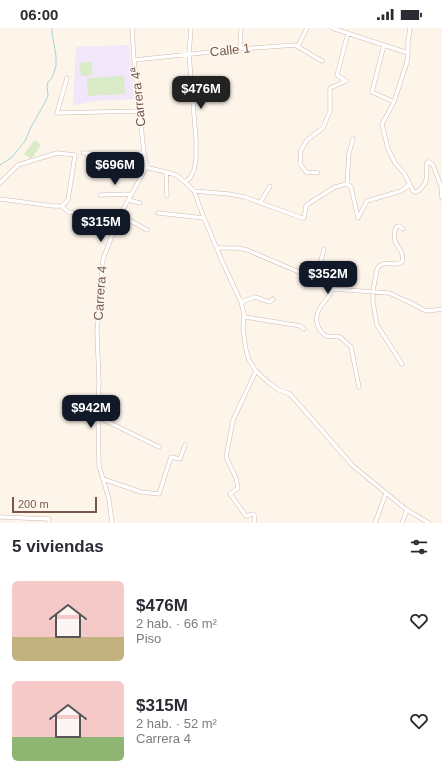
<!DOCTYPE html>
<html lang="es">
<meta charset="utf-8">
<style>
:root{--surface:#fff;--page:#f2f2f3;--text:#2b2b33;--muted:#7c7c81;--accent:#111827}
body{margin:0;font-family:Arial,sans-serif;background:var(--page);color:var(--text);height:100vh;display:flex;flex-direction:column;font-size:15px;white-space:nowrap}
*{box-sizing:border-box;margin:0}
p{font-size:13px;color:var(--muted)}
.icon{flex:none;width:22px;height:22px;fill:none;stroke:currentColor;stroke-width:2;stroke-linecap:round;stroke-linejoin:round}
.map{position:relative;height:495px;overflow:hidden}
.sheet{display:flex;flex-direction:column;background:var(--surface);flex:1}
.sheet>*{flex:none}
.scale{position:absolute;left:12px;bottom:10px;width:85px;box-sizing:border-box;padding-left:4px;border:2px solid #79584c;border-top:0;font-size:11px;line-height:14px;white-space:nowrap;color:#79584c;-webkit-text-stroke:3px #fff8f1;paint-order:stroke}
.price{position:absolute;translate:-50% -34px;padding:0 9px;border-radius:8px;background:var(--accent);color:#fff;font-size:13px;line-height:26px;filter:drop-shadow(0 1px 2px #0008)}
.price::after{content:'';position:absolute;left:50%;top:24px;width:12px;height:9px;margin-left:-6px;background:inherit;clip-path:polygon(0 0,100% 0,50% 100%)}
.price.active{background:#222;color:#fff}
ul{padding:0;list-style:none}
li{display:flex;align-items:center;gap:12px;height:100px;padding:0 12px}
li span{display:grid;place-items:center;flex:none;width:112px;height:80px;border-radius:6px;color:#555}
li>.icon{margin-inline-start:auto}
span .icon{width:48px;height:48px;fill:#fffc;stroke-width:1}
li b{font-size:17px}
h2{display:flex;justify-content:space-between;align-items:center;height:48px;padding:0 12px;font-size:17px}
.status{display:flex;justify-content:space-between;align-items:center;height:28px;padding:0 20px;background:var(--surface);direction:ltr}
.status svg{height:11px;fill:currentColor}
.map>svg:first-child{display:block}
</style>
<div class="status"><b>06:00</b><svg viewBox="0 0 49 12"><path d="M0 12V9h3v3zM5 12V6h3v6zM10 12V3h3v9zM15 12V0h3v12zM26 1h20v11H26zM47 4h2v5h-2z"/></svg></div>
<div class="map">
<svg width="442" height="495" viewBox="0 0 442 495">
<rect width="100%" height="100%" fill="#fdf4ea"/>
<!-- education -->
<path fill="#f1e6fa" d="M129,17L134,71L94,73L73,78L76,19Z"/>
<!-- pitch -->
<path fill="#d9ecc7" d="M91,34L93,47L81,48L79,35Z
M124,48L125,66L88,68L87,50Z
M35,112L41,117L31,131L24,126Z"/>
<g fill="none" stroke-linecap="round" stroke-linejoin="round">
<!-- stream -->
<path stroke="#a3d6da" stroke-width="1" d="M0,137L11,130L25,113L31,99L43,78L48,68L47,58L48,54L52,50L56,38V28L52,5V0"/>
<!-- minor casing -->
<g stroke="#d0baae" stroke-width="4.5">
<path id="minor" d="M132,0L134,32L144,125L147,138
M332,0L408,25
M410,0L408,13V25L407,34L394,74L382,96L388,121L395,135L404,145L413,163L415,164C419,163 420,162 423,158C429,151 426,143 427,134H429L433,137L441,158L442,170
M384,17L372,64L394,74
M298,18L307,0
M240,21L241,0
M134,32L240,21L295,17L322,33
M67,50L57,85L140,83
M83,125H144
M147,138L149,140L166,144L176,147L185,154L194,163L204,190L222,233L241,274L244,286L243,301L246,322L249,332L256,343L269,355L279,362L290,366L353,438L407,482L429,495
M166,144L167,168
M318,145L306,144L300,136L301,122L307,112L323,100L330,83V60L346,53L337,47L348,5
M185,154L190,150L194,142L196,132V111L189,26L191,0
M0,155L18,137L57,125L75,127L68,172L62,178
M347,156L349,125L353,111
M194,163L229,166L245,169L302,190H304L306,178L308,176L335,159L347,156L351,159L358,190
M100,167L131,166
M0,171L53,178H62
M128,172L140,175
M260,175L270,158
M62,178L68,184L79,185
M158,185L204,190
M120,187L147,202
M358,190L367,173L401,163L409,157
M217,220H238L247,222L318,252L333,261L389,265L411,275L424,282L429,283L442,281
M324,221L321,233V240L329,251L333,261C328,273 314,280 317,295C319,302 320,303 326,308L340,309L351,319L359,359
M241,274L255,269L270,274L273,271
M245,289L295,297L300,298L304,301
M402,336L377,297L373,275V263L377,241C384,230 393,240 402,234C406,219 389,219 396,199L399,198L403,201
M98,389L159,419
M103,451L141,464L159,466L171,429L180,431L185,417
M0,489L49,491V495
M112,495L109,471L99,438L98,389L99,354L97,305L103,231L120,187L147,138
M254,495L255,488L253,486L246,488L230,466L238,460L236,450L226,429L233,392L256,343
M375,495L386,465
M402,495L407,482"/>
</g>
<!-- minor -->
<use href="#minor" stroke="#fff" stroke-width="3.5"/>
</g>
<g text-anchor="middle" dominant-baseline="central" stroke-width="3" stroke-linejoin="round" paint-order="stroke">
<!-- street labels -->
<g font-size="13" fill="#79584c" stroke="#fff8f1">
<text transform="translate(230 22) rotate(-6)">Calle 1</text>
<text transform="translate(138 69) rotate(-96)">Carrera 4ª</text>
<text transform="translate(100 265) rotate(-86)">Carrera 4</text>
</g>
</g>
</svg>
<div class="scale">200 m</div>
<b class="price active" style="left:201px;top:82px">$476M</b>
<b class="price" style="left:115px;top:158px">$696M</b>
<b class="price" style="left:101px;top:215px">$315M</b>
<b class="price" style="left:328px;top:267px">$352M</b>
<b class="price" style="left:91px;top:401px">$942M</b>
</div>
<section class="sheet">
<h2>5 viviendas<svg class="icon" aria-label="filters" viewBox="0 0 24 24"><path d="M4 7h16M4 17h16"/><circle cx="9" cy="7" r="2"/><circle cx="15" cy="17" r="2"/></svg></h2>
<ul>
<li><span style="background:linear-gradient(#f6c9c9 70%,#c2b280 0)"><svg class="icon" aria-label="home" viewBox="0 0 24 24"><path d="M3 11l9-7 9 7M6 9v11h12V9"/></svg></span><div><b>$476M</b><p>2 hab. · 66 m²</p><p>Piso</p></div><svg class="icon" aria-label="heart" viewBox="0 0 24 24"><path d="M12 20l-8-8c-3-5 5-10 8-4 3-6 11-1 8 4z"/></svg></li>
<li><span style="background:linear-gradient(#f6c9c9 70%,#8fb573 0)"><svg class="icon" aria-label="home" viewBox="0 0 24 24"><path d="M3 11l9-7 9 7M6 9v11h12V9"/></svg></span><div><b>$315M</b><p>2 hab. · 52 m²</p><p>Carrera 4</p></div><svg class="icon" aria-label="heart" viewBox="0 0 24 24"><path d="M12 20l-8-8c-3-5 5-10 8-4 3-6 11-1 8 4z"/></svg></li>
</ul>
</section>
